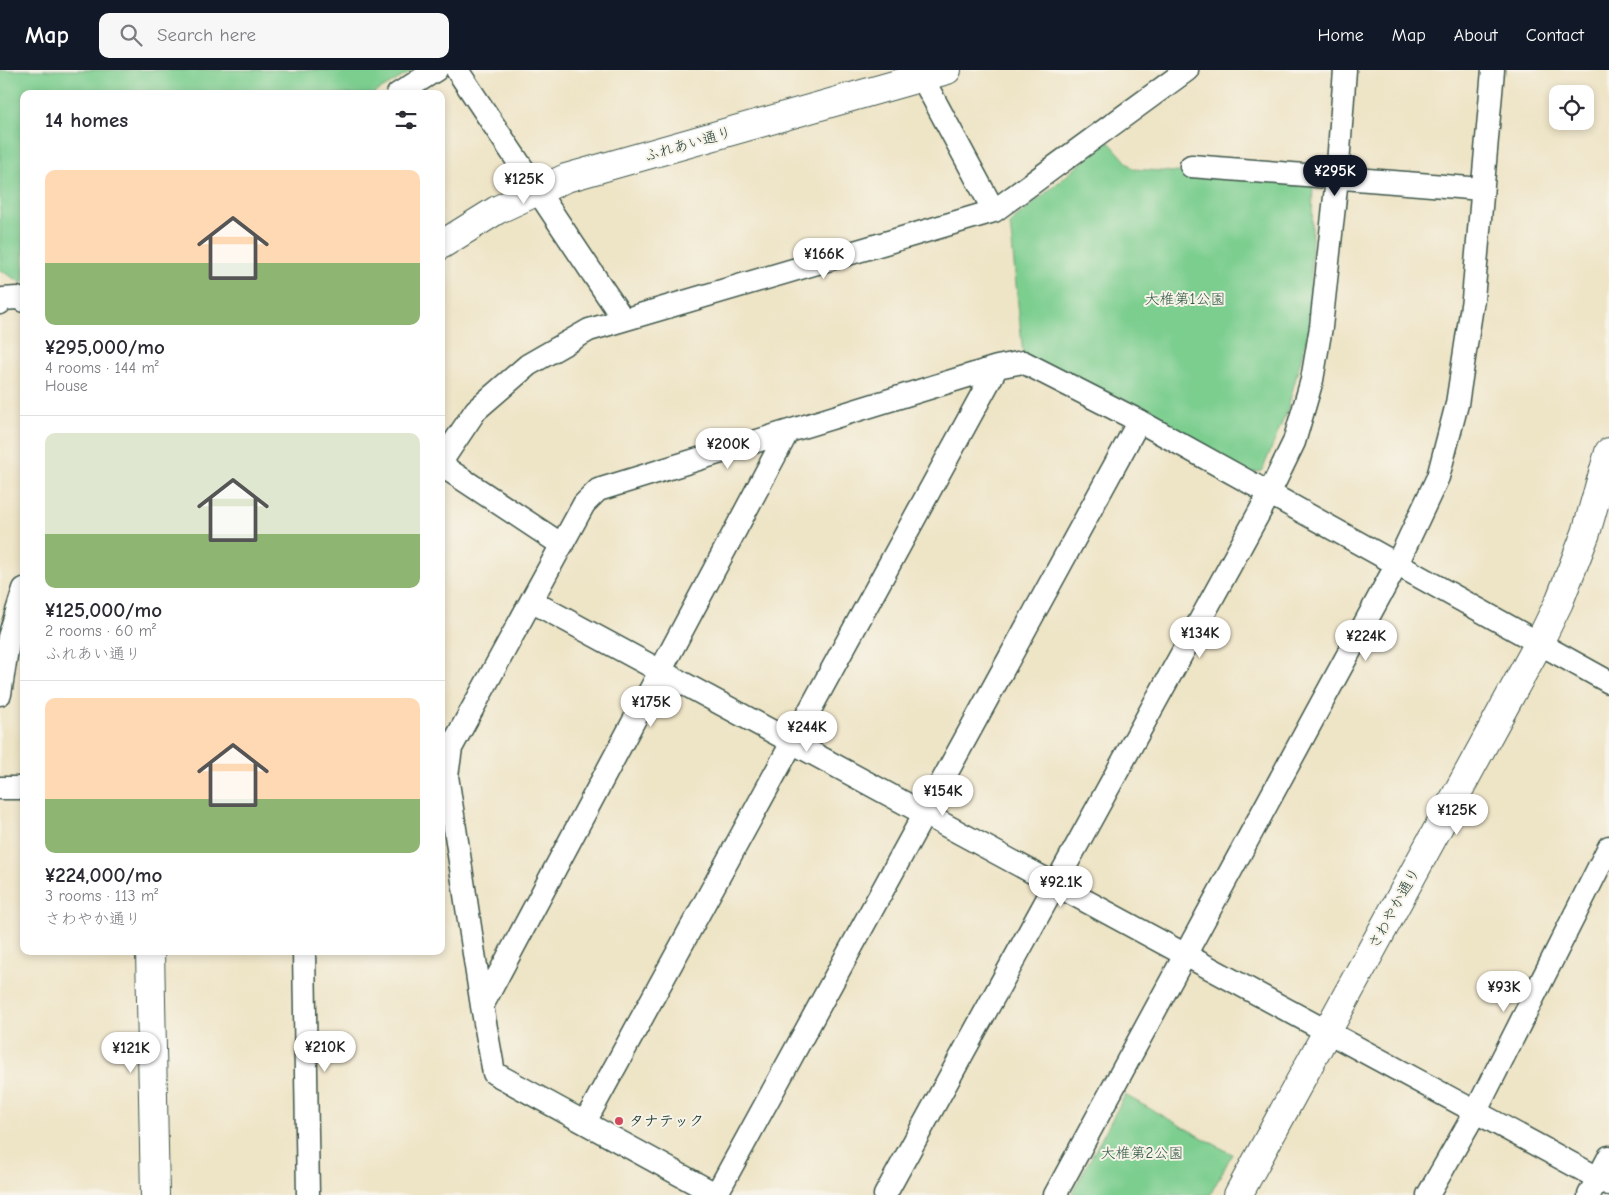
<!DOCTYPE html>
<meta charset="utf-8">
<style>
:root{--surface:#fff;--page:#f7f7f7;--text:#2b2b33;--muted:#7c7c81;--line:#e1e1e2;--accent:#111827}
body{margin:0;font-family:"Comic Neue","Klee One",sans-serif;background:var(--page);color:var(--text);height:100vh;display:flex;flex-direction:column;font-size:19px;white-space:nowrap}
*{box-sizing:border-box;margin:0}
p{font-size:16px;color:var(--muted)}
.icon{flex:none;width:28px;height:28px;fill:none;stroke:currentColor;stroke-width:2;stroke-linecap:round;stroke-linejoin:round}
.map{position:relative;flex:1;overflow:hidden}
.sheet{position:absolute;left:20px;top:20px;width:425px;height:865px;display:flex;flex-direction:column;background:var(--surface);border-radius:10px;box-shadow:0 2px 8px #0003}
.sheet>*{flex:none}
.tools{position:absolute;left:1549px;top:15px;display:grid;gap:10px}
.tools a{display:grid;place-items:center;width:45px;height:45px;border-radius:10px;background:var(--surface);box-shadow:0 2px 8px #0003;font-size:25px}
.price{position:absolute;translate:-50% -42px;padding:0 11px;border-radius:18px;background:#fff;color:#222;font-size:16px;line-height:32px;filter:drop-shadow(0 1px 2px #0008)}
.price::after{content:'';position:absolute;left:50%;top:30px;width:15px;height:11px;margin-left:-8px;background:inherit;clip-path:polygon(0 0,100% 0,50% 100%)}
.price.current{background:var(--accent);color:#fff}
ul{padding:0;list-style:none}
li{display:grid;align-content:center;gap:10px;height:265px;padding:0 25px}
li+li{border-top:1px solid var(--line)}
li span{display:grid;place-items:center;height:155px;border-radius:10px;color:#555}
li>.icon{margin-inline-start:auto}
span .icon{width:90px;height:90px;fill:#fffc;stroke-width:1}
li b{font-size:21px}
h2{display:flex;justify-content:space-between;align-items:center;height:60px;padding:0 25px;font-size:21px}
header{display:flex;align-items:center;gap:30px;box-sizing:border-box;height:70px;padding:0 25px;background:var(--accent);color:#fff}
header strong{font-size:24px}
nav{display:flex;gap:28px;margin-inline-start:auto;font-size:18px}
.search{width:350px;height:45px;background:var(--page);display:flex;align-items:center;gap:12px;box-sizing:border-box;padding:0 18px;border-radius:10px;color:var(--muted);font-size:19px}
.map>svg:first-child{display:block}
</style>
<header>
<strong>Map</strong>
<div class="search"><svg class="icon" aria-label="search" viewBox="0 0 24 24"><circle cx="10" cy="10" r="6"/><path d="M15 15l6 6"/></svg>Search here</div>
<nav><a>Home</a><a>Map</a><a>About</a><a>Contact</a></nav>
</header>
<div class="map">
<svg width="1609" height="1125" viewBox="0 0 1609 1125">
<rect width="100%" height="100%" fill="#f7f3e8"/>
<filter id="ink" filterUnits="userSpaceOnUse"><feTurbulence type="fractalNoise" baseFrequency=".02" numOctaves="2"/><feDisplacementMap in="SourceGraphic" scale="10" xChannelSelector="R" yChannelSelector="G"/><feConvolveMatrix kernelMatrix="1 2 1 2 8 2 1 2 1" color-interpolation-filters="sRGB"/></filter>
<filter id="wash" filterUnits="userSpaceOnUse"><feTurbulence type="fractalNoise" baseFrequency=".0096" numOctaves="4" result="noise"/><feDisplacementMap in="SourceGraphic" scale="20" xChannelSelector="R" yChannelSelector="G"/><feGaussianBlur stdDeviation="1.12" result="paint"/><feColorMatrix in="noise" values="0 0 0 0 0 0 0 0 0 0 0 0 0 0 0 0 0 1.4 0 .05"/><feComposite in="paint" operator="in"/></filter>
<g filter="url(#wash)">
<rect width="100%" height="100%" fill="#eee4c6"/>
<!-- green -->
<path fill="#7cce8f" stroke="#4e8662" d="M0,0H414L373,24H24V214L0,200Z
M1108,71L1133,99L1313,112L1310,255L1287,341L1262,401L1250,403L1023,285L1010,153Z
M1125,1025L1232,1084L1210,1125H1071Z"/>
</g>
<g filter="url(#ink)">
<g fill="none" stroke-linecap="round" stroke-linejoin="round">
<!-- street casing -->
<g stroke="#3e564a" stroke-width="25">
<path id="street" d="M457,0L623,249
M918,0L994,141
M398,24L436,0
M1191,96L1482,119
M0,233L3,229L17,228L24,231
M441,392L476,340L528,295L589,260L994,141L1187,0
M441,395L562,475
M531,531L1609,1114
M0,624L9,567L24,519
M0,718H24
M304,881L308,1125
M482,936L787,363
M585,1052L997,297
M716,1125L1139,351
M717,1125L494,1003L482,936L447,706L451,678L584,434L598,420L997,297L1023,292L1139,351L1609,612
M885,1125L1265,432L1294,372L1312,310L1321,257L1337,108L1345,0
M1055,1125L1397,494L1438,407L1457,334L1473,229L1493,0
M1428,1125L1476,1041L1609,777
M1589,1125L1609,1087"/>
</g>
<!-- secondary casing -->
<g stroke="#3e564a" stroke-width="30">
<path id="secondary" d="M441,175L497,140L566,108L947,0
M150,881L155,1125
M1238,1125L1539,573L1559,532L1586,463L1609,382"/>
</g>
<!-- street -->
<use href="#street" stroke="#fff" stroke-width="22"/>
<!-- secondary -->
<use href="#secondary" stroke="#fff" stroke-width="28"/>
</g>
</g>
<!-- markers -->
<circle fill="#d1495b" stroke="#f7f3e8" stroke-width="2" cx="619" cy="1051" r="5"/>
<g text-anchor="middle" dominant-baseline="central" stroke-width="4" stroke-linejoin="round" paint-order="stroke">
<!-- street labels -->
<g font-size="15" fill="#1f3d34" stroke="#f7f3e8">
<text transform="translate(688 74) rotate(-16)">ふれあい通り</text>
<text transform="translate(1394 838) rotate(-61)">さわやか通り</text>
</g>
<!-- park labels -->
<g font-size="15" fill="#325a46" stroke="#f7f3e8">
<text x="1185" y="229">大椎第1公園</text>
<text x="1142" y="1083">大椎第2公園</text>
</g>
<!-- poi labels -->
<g font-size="15" font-weight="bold" fill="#1f3d34" stroke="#f7f3e8" text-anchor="start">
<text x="629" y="1051">タナテック</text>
</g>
</g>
</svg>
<div class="tools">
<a><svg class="icon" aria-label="locate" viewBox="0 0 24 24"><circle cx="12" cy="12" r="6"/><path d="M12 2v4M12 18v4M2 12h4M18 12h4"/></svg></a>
</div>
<b class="price current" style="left:1335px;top:127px">¥295K</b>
<b class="price" style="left:524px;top:135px">¥125K</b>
<b class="price" style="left:824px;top:210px">¥166K</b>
<b class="price" style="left:728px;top:400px">¥200K</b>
<b class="price" style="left:1200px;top:589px">¥134K</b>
<b class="price" style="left:1366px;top:592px">¥224K</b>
<b class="price" style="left:651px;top:658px">¥175K</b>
<b class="price" style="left:807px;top:683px">¥244K</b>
<b class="price" style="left:943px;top:747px">¥154K</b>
<b class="price" style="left:1457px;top:766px">¥125K</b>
<b class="price" style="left:1061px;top:838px">¥92.1K</b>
<b class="price" style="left:1504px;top:943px">¥93K</b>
<b class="price" style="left:325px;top:1003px">¥210K</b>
<b class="price" style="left:131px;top:1004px">¥121K</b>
<section class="sheet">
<h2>14 homes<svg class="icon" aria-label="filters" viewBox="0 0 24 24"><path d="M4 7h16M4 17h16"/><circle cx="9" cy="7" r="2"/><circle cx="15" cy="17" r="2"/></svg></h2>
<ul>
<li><span style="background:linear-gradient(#ffd9b3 60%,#8fb573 0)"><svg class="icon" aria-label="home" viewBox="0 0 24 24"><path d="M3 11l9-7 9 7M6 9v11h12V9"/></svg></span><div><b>¥295,000/mo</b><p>4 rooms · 144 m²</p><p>House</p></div></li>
<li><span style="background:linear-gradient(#dfe7d0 65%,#8fb573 0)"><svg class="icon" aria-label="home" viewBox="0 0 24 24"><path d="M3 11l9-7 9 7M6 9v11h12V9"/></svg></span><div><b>¥125,000/mo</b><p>2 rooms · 60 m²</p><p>ふれあい通り</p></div></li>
<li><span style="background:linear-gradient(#ffd9b3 65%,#8fb573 0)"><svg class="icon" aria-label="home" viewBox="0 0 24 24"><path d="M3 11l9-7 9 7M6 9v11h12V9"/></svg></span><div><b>¥224,000/mo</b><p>3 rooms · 113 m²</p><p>さわやか通り</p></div></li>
</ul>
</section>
</div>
